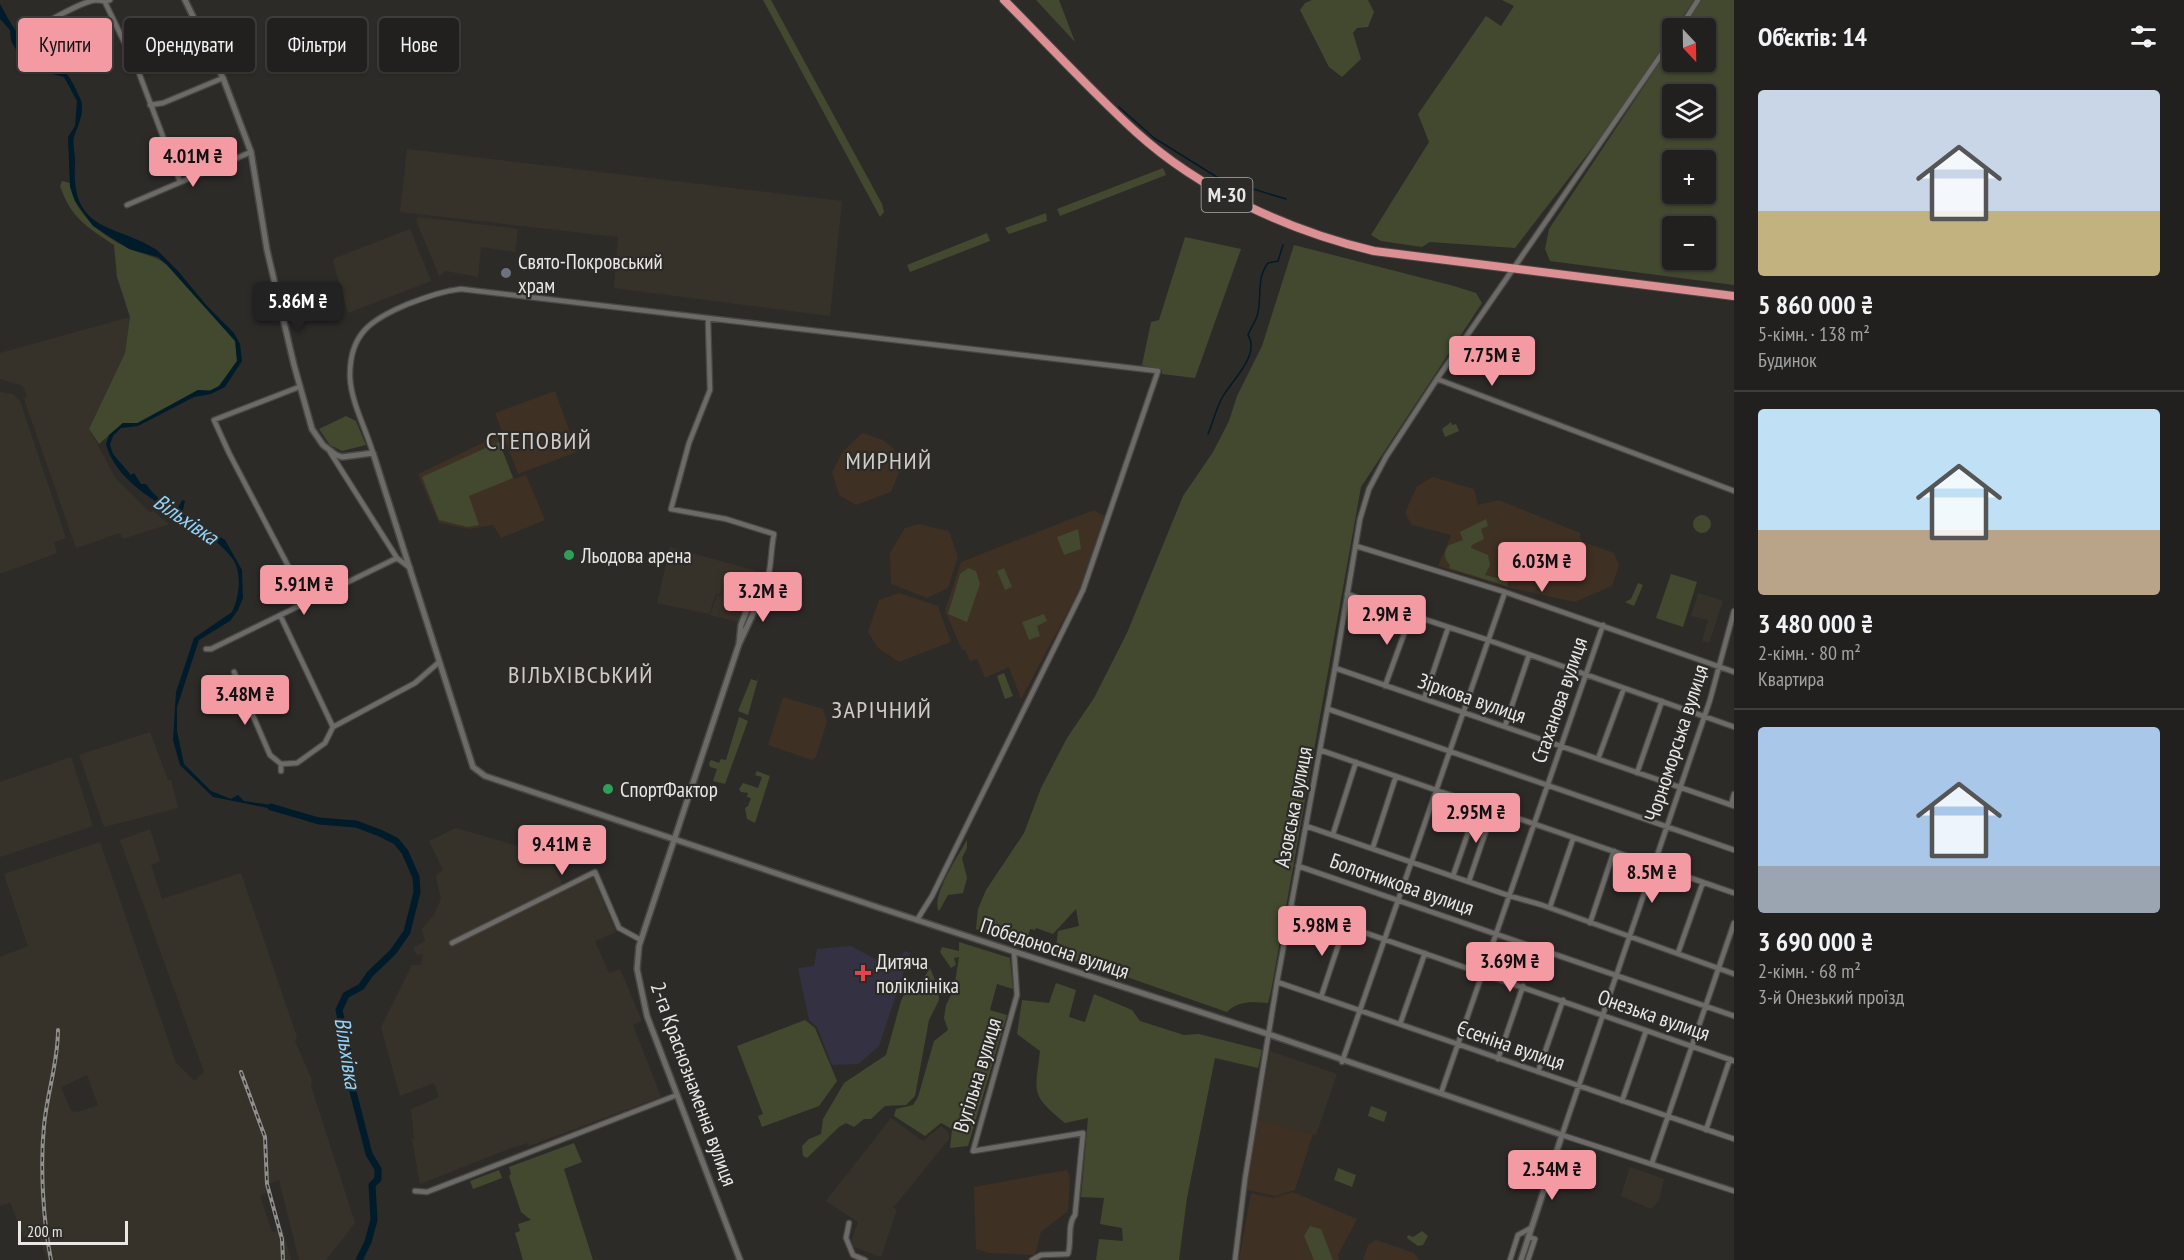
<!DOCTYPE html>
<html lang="uk">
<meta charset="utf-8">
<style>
:root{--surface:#22201e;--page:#2e2d2b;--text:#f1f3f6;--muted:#a2a3a4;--line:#3f3e3c;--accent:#f49aa3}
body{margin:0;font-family:"PT Sans Narrow",sans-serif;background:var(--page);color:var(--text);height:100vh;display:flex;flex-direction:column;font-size:22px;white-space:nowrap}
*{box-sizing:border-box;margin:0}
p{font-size:20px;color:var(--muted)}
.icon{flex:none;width:33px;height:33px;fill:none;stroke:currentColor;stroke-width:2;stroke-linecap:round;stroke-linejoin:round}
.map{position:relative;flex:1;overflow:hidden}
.drawer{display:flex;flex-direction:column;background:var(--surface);width:450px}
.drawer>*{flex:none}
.top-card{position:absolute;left:18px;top:18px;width:570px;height:54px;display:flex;gap:12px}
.needle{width:39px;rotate:158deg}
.fabs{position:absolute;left:1662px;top:18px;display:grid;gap:12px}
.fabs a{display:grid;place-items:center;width:54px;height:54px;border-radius:6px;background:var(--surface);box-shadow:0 2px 4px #0004,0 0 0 2px var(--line);font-size:30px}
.scale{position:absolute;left:18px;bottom:15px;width:110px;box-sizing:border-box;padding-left:6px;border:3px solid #e8e7e5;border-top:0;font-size:16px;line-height:21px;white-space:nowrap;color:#e8e7e5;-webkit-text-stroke:4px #2d2b28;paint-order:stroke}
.price{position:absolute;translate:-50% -51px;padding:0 14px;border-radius:6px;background:var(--accent);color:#111;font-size:20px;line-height:39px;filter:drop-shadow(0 2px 3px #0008)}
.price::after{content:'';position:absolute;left:50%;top:36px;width:18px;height:14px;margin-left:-9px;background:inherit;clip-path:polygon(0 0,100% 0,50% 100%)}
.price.on{background:#222;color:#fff}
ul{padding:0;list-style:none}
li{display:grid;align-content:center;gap:12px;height:318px;padding:0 24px}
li+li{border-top:2px solid var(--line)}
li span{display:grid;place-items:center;height:186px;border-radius:6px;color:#555}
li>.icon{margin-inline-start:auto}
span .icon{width:108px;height:108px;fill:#fffc;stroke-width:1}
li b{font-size:26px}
h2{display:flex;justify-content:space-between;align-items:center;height:72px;padding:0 24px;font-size:26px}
.chip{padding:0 21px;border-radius:6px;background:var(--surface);box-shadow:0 2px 4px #0004,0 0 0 2px var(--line);font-size:21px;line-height:54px}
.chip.on{background:var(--accent);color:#111}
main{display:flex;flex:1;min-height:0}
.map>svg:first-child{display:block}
</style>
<main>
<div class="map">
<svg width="1734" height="1260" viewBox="0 0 1734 1260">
<rect width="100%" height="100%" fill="#2d2b28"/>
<!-- built -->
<path fill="#373229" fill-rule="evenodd" d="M407,149L842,201L830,316L614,288L618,237L400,212Z
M418,217L518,229L515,252L481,247L478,277L446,271L439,276L416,220Z
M410,229L431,281L348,313L333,261L335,258Z
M130,317L125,353L89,429L116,479L150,513L153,511L169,524L123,539L120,533L76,548L24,399L27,396L23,386L0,379V353Z
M0,392L13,394L20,401L66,538L54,542L57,553L0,574Z
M670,547L756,571L738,622L710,615L717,595L721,596L726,578L720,595L716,594L709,614L657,603Z
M1698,593L1723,601L1709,643L1702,641L1708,620L1691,616Z
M150,732L168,780H171L178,808L104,827L79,755Z
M71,757L93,826L0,857V782Z
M456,828L548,855L563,885L453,939L456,944L593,877L616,932L595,941L609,973L620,969L642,1021L633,1025L661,1097L529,1146L528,1143L511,1148L420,1184L412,1139L414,1138L411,1109L439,1097L434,1083L400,1096L381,1027L412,965H421L423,954L417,955L413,948L425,941L422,929L434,915L441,899L436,878L437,874L443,870L429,841Z
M150,829L160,861L151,865L162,899L241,873L297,1037L295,1041L312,1080L311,1086L355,1223L326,1260H299L279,1180L266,1185L268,1192L260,1196L272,1232L283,1230L291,1260H48L36,1232L24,1237L10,1203L0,1206V957L28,946L4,874L100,842L176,1063L195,1081L204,1072L120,840ZM87,1075L98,1105L78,1112L71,1111L61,1087Z
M1270,1051L1337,1074L1316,1135L1258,1119Z
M891,1118L923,1141L941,1126L949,1133V1139L893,1208L897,1209L881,1257L854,1247L851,1241L858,1222L826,1201Z
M1630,1167L1664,1179L1659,1200L1651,1209L1621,1196Z"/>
<!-- education -->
<path fill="#3e3023" d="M555,391L577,452L518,474L495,413Z
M862,433L883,440L894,449L901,468L891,492L856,505L839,495L832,472L842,453Z
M497,436L514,479L526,475L545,520L501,538L493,525L469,529L439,523L418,474Z
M1433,477L1474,489L1478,505L1499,500L1580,533L1581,541L1614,553L1619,565L1612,586L1575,602L1506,587L1438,566L1451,535L1412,525L1405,513L1417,486Z
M1094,510L1106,517L1080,589L1021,699L1009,667L985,678L977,659L970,661L965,650H962L945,611L961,562Z
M918,524L949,531L958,557L948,588L927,598L891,584L890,553L905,528Z
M899,593L938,606L951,642L899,662L878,648L868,632L879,600Z
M783,697L823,709L827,722L816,757L812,760L768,745Z
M1258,1119L1313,1134L1295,1190L1275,1196L1247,1190Z
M1067,1170L1070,1177L1068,1211L1041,1232L1035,1255L989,1253L976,1249L974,1187Z
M1293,1192L1357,1219L1338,1255L1339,1260H1239L1251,1193L1273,1198Z
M1376,1240L1414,1253L1419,1260H1363L1368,1245Z"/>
<!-- medical -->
<path fill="#333142" d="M851,946L879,961L898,960L905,951L910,953L879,1046L858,1064L832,1065L817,1027L809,1020L798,968L814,966L817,949Z"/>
<!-- green -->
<path fill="#42492f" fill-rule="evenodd" d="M763,0H771L882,204L884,212L880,217Z
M1036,0H1059L1075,42Z
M1312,0H1368L1374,12L1368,27L1357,28L1353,33L1361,59L1342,77L1329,67L1300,10L1305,3Z
M1502,0H1694L1606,130L1515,248L1430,242L1422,247L1381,241L1371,235L1429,142L1418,114L1486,16L1501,26L1514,6Z
M1702,0H1734V285L1550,261L1545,249L1549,229L1672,44V62H1706V28H1683ZM1706,94V128H1672V94ZM1672,160H1706V194H1672ZM1672,226H1706V260H1672Z
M1163,168L1166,175L1060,216L1057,209Z
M62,181L70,183C73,213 102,236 128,248C142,255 155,255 167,265L231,336L236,342L237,361L219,386L212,390H198L137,423H123L99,444L89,429L125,353L130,317L117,277L114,245C87,227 71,218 60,186Z
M1046,213L1047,221L1009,234L1005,228Z
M987,233L990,241L910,272L907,265Z
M1185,237L1241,249L1195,378L1162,374V370L1142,365L1151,322L1159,320Z
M1294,245L1454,286L1476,293L1482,303L1361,487L1271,991L1268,1003C1253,1002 1238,1000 1227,1012L1104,969L1055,956L1058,931L1079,926L1076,909L1053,934L1036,928L1035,930L1030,929L1028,937L1021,938L1015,945L976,929L978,909L986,890L1024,833L1041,788L1067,738L1094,698L1127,633L1183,496L1213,452L1229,421L1237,396L1262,346Z
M346,416L356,421L366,445L342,451L330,445L319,429Z
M1451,422L1452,425L1456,424L1459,431L1445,437L1442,429Z
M499,442L513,478L469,496L479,525L468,527L439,520L422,477Z
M1693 524a9 9 0 1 1 18 0a9 9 0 1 1-18 0Z
M1486,519L1488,526L1481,529L1484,539L1472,545L1471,548L1488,555L1490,565L1485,575L1508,581L1507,586L1449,568L1450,565C1444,559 1443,552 1449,545L1463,540L1460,532Z
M1078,529L1081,549L1064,555L1057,537Z
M968,568L976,571L980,584L967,622L948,614L960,574Z
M1004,568L1012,587L1005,590L997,571Z
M1671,574L1697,582L1683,627L1656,618Z
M1638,583L1643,585L1634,606L1625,602L1631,599Z
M1044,614L1047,621L1037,626L1040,636L1029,640L1022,622Z
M760,672L748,715L738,711L751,679L757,681Z
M1004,673L1013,696L1005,699L997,676Z
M739,717L748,721L725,784L713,781L717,769L710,767L709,763L711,760L719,763L721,759L726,760Z
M757,771L770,776L755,823L747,819L745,808L748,806L751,798L747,797L748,793L741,792L739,789L743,783L758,788L762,777L755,775Z
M967,840V848L962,858L967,878L963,893L948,895L939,911C930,898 959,854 967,840Z
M959,942L1010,958L1013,989L997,984L990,1010L1007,1015L968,1146L950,1148L952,1129L941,1123L925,1136L894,1116L896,1109L913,1105L918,1097L934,1041L948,1030L944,1018L946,1005L954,989L959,957L954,958L956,965L951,968L940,952L942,947L959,951Z
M930,968L938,987L939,1000L929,1020L915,1096L906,1105L885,1106L871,1119H864L854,1127L846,1123L839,1127L807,1158L803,1156L802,1146L809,1139L821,1134L823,1119L844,1083L886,1055L901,1001L909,983L916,990Z
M1056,983L1076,990L1069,1017L1085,1022L1094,994L1132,1010L1140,1021L1184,1035L1199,1034L1262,1050L1258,1068L1215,1058L1187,1198L1179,1260H1096L1099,1239L1123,1241L1122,1228L1100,1224L1104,1198L1081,1197L1088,1118L1065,1123C1030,1094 1035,1094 1040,1051L1017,1034L1022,1000L1049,1003Z
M805,1020L815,1028L837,1081L819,1106L762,1127L758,1116L763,1114L737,1046Z
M1371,1106L1387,1112L1384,1122L1368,1116Z
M574,1143L582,1162L564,1169L593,1260H523L515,1233L520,1231L518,1224L531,1220L521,1212L509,1176L511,1174L509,1167Z
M1338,1168L1356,1175L1352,1187L1334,1180Z
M499,1170L502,1178L473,1189L470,1181Z
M1310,1226L1321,1229L1333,1260H1314L1304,1236Z
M1422,1231L1428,1236L1423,1245L1418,1246L1407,1238L1408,1235L1413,1237Z"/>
<!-- water -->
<path fill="#001b2a" d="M0,4C10,23 22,42 36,57C40,62 47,61 52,63C68,70 73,83 80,98C86,109 78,126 74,137C72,146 76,156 75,164C71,234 115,223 157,250L178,271L207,306L234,333L240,344L242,361L225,387L211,394L194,397L138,426L121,428L113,436L110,445L113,454L131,475L134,473L141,484H146C153,495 165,504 177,510L182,500L185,501L182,514L225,540L242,570L243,598L238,610L230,621L199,640L177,707V731L184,764L211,791L231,799L238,795L244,801L279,806L278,810L213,797L180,765L173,740L176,692L194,638L232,612C239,598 243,572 232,558C202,518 120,498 106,444L109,435L123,423H138L198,390L209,391L219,386L237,361L235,341L167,265L158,257L129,249L93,226L75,201L70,187L68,137L75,126L77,101L64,77L38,70L21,58L11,41L10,30L0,19Z"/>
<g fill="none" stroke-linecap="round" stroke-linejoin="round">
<!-- stream -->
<path stroke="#001b2a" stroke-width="1.5" d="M1119,107L1154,138L1220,179L1286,199
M1208,434C1213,422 1216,409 1222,398C1231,381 1261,355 1248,335C1251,327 1257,320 1258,312C1262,295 1256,279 1268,263L1278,261L1283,245"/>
<!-- river -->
<path stroke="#001b2a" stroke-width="7" d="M271,807L319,821L356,824L380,833L396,841L405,852L416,877L417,892L407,932L393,952L370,974L361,987L346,995L339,1010L350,1060L348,1072L369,1154L378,1169V1179L372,1185L374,1220L368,1242L359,1260"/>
<!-- minor casing -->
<g stroke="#484744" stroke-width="7">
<path id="minor" d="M104,0L139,73L180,182
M1680,28L1698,0
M26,34C42,25 79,2 96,0C103,0 104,3 110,0
M150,105L163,103L223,78
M127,205L251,152
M708,320L710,390L689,443L671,509L726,519L774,534C770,553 772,571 765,588
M1437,379L1734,491
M299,387L214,420L229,453L307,602
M330,452L397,558L410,568
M373,453C366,429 351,402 350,377C349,333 372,319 408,304C427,297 442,291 461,289L1158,371L1083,590L932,896L917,920
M1356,546L1505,592L1734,672
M1347,594L1488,640L1734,727
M1734,611L1710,700L1562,1135L1734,1191
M280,615L333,727
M206,649H211L397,558
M1335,668L1734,806
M234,672L270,755L281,764V771
M1385,686L1411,615
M1424,699L1448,628
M1328,709L1734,850
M1505,726L1529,655
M1320,750L1734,893
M1598,759L1624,688
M281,764L297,763L325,743L333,727L415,683L438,663
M1637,773L1662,701
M1731,805L1734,794
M1306,826L1510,896L1542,905L1734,974
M1333,834L1356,762
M1373,847L1396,776
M1298,866L1734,1016
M1453,876L1478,804
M1469,881L1493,810
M1291,907L1734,1061
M1550,907L1573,839
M1590,923L1614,851
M452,943L595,872L619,928L641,940
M1014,952L1017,995L973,1151L1083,1133L1075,1215C1067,1224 1072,1242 1068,1254L1041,1255L1032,1260
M1678,953L1703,882
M1277,982L1734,1139
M1321,997L1345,925
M1400,1024L1425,953
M1498,1059L1523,986
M1342,1062L1505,592
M1538,1072L1563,1000
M1441,1093L1603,625
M1622,1101L1646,1031
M1706,1130L1730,1059
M1652,1163L1734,923
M415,1191L427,1192L677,1095
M849,1223L846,1238L853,1255L865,1260
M1235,1260L1245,1179L1277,982L1335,668L1360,519L1369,489L1386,457L1437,379L1672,39
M1510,1260L1518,1235L1531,1228
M1528,1260L1535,1239L1528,1237"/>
</g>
<!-- tertiary casing -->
<g stroke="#484744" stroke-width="8">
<path id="tertiary" d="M185,0L223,78L251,152L267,250L294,365L312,429L323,445L336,455L342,457L373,453L473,767L485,776L877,907L1268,1034L1562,1135L1521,1260
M739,644L765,588H757L754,591L741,625L739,644L639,946L637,969L647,1016L740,1260"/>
</g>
<!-- trunk casing -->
<g stroke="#484744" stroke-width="10">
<path id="trunk" d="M1004,0C1048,44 1090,90 1136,132C1201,191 1290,231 1374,251L1734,296"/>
</g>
<!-- minor -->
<use href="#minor" stroke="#6d6b67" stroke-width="4.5"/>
<!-- tertiary -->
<use href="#tertiary" stroke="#6d6b67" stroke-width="5"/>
<!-- trunk -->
<use href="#trunk" stroke="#dd9094" stroke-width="8"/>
<!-- rail casing -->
<g stroke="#918f8d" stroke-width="4">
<path id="rail" d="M241,1072L265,1137L267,1184L282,1239L283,1260
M51,1260C43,1220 40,1166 44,1126C47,1093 58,1063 58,1030"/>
</g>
<!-- rail -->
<use href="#rail" stroke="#2d2b28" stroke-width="1.5" stroke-dasharray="4.5" stroke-linecap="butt"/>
</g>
<!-- markers -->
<circle fill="#6b7280" stroke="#2d2b28" stroke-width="2" cx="506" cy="273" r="6"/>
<g fill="#2e9e5b" stroke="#2d2b28" stroke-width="2">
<circle cx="569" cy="555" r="6"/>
<circle cx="608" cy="789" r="6"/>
</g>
<path fill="#e0444e" stroke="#2d2b28" stroke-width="2" d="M860 964h6v6h6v6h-6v6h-6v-6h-6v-6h6z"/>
<g text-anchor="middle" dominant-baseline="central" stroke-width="4.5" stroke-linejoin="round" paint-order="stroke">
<!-- shield labels -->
<rect fill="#2d2b28" stroke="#b0afac" stroke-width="1.5" x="1201.5" y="178" width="51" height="34" rx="4.5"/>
<g font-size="20" font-weight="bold" fill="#e8e7e5">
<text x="1227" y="195">М-30</text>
</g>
<!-- poi labels -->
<g font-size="21" fill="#e8e7e5" stroke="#2d2b28" text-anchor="start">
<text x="518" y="261">Свято-Покровський<tspan x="518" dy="24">храм</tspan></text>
<text x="581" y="555">Льодова арена</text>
<text x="620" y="789">СпортФактор</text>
<text x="876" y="961">Дитяча<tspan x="876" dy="24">поліклініка</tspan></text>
</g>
<!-- street labels -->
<g font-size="21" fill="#e8e7e5" stroke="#2d2b28">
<text transform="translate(1472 698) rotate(19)">Зіркова вулиця</text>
<text transform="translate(1559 700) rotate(-71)">Стаханова вулиця</text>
<text transform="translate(1676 743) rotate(-72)">Чорноморська вулиця</text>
<text transform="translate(1293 807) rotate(-79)">Азовська вулиця</text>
<text transform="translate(1402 884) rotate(19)">Болотникова вулиця</text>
<text transform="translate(1055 948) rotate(18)">Победоносна вулиця</text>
<text transform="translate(1654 1015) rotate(19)">Онезька вулиця</text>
<text transform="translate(1511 1045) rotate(19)">Єсеніна вулиця</text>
<text transform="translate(977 1075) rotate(-73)">Вугільна вулиця</text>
<text transform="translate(694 1084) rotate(70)">2-га Краснознаменна вулиця</text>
</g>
<!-- water labels -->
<g font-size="22" font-style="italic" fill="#90d6fe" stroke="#2d2b28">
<text transform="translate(186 519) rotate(34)">Вільхівка</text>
<text transform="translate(348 1053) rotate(81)">Вільхівка</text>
</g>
<!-- quarter labels -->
<g font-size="24" letter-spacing="1.5" fill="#cfccc8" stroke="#2d2b28">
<text x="539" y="440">СТЕПОВИЙ</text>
<text x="889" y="460">МИРНИЙ</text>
<text x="581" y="674">ВІЛЬХІВСЬКИЙ</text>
<text x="882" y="709">ЗАРІЧНИЙ</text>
</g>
</g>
</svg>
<div class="fabs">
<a><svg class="needle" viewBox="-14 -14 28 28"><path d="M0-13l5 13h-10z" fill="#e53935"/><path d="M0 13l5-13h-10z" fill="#a2a3a4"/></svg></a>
<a><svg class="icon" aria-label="layers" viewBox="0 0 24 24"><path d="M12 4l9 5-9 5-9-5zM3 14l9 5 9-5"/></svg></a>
<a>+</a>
<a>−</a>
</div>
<div class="scale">200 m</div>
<b class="price" style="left:193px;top:188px">4.01M ₴</b>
<b class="price on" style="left:298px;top:333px">5.86M ₴</b>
<b class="price" style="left:1492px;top:387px">7.75M ₴</b>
<b class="price" style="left:1542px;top:593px">6.03M ₴</b>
<b class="price" style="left:304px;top:616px">5.91M ₴</b>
<b class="price" style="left:763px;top:623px">3.2M ₴</b>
<b class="price" style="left:1387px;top:646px">2.9M ₴</b>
<b class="price" style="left:245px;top:726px">3.48M ₴</b>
<b class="price" style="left:1476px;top:844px">2.95M ₴</b>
<b class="price" style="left:562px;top:876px">9.41M ₴</b>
<b class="price" style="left:1652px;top:904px">8.5M ₴</b>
<b class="price" style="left:1322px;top:957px">5.98M ₴</b>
<b class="price" style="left:1510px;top:993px">3.69M ₴</b>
<b class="price" style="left:1552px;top:1201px">2.54M ₴</b>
<div class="top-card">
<a class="chip on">Купити</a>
<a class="chip">Орендувати</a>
<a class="chip">Фільтри</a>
<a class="chip">Нове</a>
</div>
</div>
<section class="drawer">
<h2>Об’єктів: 14<svg class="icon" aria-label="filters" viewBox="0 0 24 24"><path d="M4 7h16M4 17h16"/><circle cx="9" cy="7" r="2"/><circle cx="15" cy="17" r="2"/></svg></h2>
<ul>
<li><span style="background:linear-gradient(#c9d6e8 65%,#c2b280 0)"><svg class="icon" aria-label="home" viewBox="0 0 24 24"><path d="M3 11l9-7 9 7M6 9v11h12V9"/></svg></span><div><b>5 860 000 ₴</b><p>5-кімн. · 138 m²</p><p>Будинок</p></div></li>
<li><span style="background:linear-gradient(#bfe0f5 65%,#b9a48a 0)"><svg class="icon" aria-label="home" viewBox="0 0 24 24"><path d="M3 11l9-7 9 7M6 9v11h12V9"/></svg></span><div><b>3 480 000 ₴</b><p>2-кімн. · 80 m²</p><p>Квартира</p></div></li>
<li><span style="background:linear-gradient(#a9c7e8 75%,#9aa5b1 0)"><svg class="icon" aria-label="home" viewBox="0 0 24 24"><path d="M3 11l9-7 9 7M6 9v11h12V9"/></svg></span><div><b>3 690 000 ₴</b><p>2-кімн. · 68 m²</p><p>3-й Онезький проїзд</p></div></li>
</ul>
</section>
</main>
